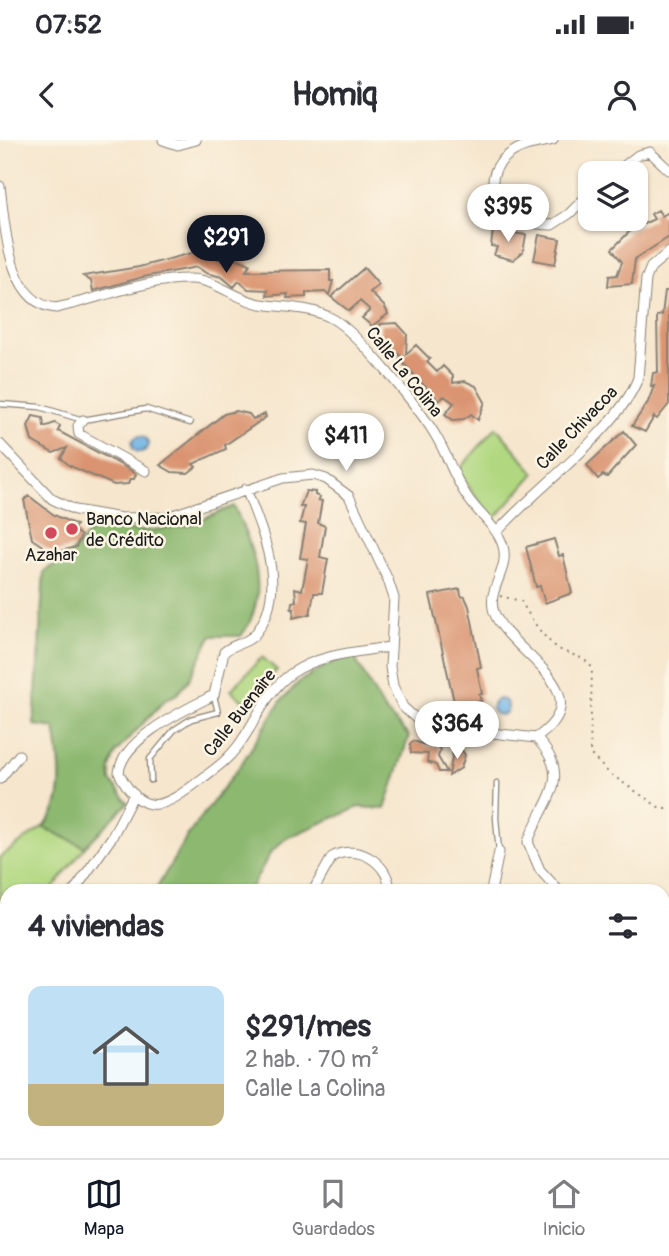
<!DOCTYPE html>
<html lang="es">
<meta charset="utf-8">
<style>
:root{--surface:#fff;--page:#f7f7f7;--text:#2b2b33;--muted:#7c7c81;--line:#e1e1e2;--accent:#111827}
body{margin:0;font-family:Pangolin,sans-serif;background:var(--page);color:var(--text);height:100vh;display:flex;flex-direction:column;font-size:26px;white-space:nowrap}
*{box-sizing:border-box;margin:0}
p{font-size:23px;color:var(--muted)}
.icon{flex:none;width:38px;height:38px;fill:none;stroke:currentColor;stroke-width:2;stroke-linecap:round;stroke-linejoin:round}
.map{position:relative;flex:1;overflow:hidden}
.details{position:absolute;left:0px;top:744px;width:670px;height:275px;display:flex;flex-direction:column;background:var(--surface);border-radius:21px 21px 0 0;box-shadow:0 2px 5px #0004}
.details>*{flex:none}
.fabs{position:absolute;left:578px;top:21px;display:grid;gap:14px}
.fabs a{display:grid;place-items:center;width:70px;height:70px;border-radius:14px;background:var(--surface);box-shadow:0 2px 5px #0004;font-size:35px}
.price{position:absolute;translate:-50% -60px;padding:0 16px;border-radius:24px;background:#fff;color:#222;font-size:23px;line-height:46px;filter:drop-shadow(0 2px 4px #0008)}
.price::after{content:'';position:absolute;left:50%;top:42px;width:21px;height:16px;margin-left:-10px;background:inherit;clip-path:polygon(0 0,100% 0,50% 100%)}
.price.on{background:var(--accent);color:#fff}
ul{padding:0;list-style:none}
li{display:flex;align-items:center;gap:21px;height:175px;padding:0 28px}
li+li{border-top:2px solid var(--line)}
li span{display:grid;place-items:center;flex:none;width:196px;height:140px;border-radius:14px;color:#555}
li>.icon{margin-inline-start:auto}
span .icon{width:84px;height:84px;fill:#fffc;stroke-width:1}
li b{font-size:30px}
h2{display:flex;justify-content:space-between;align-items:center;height:84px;padding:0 28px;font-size:30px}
.status{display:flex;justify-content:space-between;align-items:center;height:49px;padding:0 35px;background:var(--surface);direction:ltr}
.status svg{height:19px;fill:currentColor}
header{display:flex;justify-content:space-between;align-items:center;height:91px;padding:0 28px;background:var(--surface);font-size:32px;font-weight:700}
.dock{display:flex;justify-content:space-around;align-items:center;height:98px;border-top:2px solid var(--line);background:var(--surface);font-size:19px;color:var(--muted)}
.dock a{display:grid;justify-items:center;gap:4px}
.dock .on{color:var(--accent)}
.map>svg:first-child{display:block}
</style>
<div class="status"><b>07:52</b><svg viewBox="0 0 49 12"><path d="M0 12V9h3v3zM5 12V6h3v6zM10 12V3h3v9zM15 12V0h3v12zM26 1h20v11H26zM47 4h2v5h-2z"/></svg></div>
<header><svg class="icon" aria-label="back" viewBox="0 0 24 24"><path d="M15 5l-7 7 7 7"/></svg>Homiq<svg class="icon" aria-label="person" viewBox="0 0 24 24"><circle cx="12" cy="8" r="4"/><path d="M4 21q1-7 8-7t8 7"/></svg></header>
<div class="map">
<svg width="669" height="1018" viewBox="0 0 669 1018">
<rect width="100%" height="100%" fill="#fcf5e5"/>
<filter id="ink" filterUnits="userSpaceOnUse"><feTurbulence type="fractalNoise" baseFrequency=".0143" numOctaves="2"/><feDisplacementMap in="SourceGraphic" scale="14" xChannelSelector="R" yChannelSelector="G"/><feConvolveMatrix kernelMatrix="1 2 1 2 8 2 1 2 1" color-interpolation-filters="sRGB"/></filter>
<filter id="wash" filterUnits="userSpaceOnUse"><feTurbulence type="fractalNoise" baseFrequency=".00686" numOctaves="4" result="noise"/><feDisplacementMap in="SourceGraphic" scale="28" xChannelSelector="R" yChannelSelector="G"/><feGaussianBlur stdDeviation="1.57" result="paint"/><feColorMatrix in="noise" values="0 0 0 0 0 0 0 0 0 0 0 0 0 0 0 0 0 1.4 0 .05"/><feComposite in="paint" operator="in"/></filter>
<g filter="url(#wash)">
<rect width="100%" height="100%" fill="#f6e6cd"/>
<!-- green -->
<path fill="#b1d881" stroke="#667a4e" stroke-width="2" d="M496,287L535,333L493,381L458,331Z
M262,517L277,530L246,564L231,550Z
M43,687L85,707L51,751H7V845L0,863V717Z
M0,914L7,915V1012H111L109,1018H0Z"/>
<!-- forest -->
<path fill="#8cb86f" stroke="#546a46" stroke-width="2" d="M234,366C253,408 272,455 241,496H211L189,540L177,554L165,560L116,612L110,628L111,641L128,663L85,707L43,687C68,665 60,618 55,588L34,585L44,431L68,417L92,389L146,391L189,385Z
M353,515L384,570L409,596L385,669L359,667L286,698L271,712L249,751H155L188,695L242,623L281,561L300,541L335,521Z
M111,1012H167L166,1018H109Z"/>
<!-- water -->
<path fill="#6fb3e5" stroke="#466880" stroke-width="2" d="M132 304a8 8 0 1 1 16 0a8 8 0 1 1-16 0Z
M492 567a8 8 0 1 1 16 0a8 8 0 1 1-16 0Z"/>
<g id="blocks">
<!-- building -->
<path fill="#da9471" d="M658,70L662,76L669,72V97L635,119L632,144L608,146L609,136L617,135L622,122L612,109L631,90L654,79L651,74Z
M493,90L526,95L523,112L513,120L494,115L497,107L491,106Z
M539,95L560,99L555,124L534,120Z
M209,104L221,106L218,119L231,122L233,117L250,124L246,131L330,130V141H333L329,155L326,152L306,153V157L287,158L288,154L267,156L268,150L248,149L239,141L234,147L222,137L206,133L197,127L143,137L93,151L91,141L83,136L139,127L207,109Z
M364,128L379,145L370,152L385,167L388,174L372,186L362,178L370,170L360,161L349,171L331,157Z
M665,151H669V264L657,279L654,277L645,292L632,286L648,262L654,246H651L653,233L658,232L657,176L662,175Z
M397,183L407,194L406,214L416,205L430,219L427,222L437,232L443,226L453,236V243L465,241L476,246L485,262L478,280L471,274L464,279L453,280L445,274L454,263L444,256L439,261L399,219L402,217L380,200V184Z
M236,271L249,274L253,279L265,274L266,277L225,305L226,309L193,324L196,327L188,333L172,332L160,325L224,274Z
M33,276L43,278L44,287L55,283L60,286L58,291L127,328L136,334L134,339H130L128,344L114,345L70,326L61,318L67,308L53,313L32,301L28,286Z
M624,291L636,305L607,337L603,335L598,339L587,325Z
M306,351L315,352V355L320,357L318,360L322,361L318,383L325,386L320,417L328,419L322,453H314L310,474L293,478L294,469H291L292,462L296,461L295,448L302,450L308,419L300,418L306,384L300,383L304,367H300Z
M29,356L54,375L76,385L74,390L81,396L76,407L53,413L32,399L24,360Z
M554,399L559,416L563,415L572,453L545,463L540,446L536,447L526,407Z
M460,449L461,456L465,457L469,466L481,527L477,528L482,554H479L481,561L455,566L430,455Z
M414,601L430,607L437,606L440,610L438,617L447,632H439L436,625L427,622L428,614L411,613L410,604Z
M461,609L465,615L461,628L449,636L453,611Z
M218,1012H241V1018H218Z"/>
</g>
</g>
<g filter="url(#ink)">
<use href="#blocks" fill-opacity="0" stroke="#898174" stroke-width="2"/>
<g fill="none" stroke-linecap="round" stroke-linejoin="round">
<!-- lane casing -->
<g stroke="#898174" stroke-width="7">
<path id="lane" d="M0,264L40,267L83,280L146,269L190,283
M151,640L150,619L174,590L191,579L218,572L214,556
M497,643L496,678L499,712
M412,1012L414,1018"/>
</g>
<!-- street casing -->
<g stroke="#898174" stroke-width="11">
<path id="street" d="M163,0L178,5L196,0
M553,0C539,4 523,4 511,13C469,42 508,86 552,85L569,74L590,53
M615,33L638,15L650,12L669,30
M0,46C5,83 7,164 56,168C98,159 148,138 191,139C215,139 236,160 261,164C285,168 310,166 333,179C358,193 422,271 437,298C448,317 454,337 466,355C477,373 497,386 503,406C510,431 486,449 494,472C508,513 605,551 536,598L431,586L420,582L403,567L393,546L390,527L394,458L388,440L349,356L326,339L313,335L283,338L167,377L121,378L75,370L52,359L0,304
M83,280L78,286L79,294L146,331
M246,349C263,394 289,449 256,493C248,504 234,503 224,512L214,555C187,569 122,598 119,633C143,680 165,667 199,641C214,629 226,622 238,606C256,582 266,551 292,533C320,514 356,512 389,507
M497,392C535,349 619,289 638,238L646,139L651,127L669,112
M536,598C575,638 543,660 528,702L540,730L559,751
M0,639L19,615
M74,751L112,697L134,654
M313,751L332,717C357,703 389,722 390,751
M491,751L499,712
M663,827L669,835
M248,1018L249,1012
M341,1018V1012"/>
</g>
<!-- path -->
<path stroke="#898174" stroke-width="2" stroke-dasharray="2 5" stroke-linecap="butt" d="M500,456L521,461C531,478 540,494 555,506C568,517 583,513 592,528L590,614L609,633L660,668H669
M64,1018L88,1013L90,1018"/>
<!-- lane -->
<use href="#lane" stroke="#fff" stroke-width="4.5"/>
<!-- street -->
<use href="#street" stroke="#fff" stroke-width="9"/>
</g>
</g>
<!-- markers -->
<g fill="#d1495b" stroke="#fcf5e5" stroke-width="2.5">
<circle cx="72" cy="389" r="7"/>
<circle cx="51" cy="393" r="7"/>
</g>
<g text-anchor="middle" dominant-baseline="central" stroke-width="5" stroke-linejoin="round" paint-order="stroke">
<!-- street labels -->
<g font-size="18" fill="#1c1c1c" stroke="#fcf5e5">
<text transform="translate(404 232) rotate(51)">Calle La Colina</text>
<text transform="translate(577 288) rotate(-46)">Calle Chivacoa</text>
<text transform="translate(240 573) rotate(-52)">Calle Buenaire</text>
</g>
<!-- poi labels -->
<g font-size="18" fill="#1c1c1c" stroke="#fcf5e5" text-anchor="start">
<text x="86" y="379">Banco Nacional<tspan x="86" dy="21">de Crédito</tspan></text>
<text x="51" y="415" text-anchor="middle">Azahar</text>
</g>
</g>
</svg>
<div class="fabs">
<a><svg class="icon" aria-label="layers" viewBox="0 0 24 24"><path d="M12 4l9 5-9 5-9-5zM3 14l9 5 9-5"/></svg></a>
</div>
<b class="price" style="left:508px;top:104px">$395</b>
<b class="price on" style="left:226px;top:135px">$291</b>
<b class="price" style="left:346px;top:333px">$411</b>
<b class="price" style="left:457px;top:621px">$364</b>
<section class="details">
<h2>4 viviendas<svg class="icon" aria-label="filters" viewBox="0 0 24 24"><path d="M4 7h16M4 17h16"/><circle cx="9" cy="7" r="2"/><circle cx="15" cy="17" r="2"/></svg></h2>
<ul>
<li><span style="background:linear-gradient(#bfe0f5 70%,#c2b280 0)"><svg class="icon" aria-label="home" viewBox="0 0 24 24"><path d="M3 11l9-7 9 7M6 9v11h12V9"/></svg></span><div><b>$291/mes</b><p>2 hab. · 70 m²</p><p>Calle La Colina</p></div></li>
</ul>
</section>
</div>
<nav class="dock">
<a class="on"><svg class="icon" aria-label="map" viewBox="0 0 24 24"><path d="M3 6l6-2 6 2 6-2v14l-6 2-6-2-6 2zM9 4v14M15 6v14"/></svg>Mapa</a>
<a><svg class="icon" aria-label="saved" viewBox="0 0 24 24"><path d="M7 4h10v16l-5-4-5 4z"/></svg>Guardados</a>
<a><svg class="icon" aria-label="home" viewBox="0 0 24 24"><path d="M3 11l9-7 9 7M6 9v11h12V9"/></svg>Inicio</a>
</nav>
